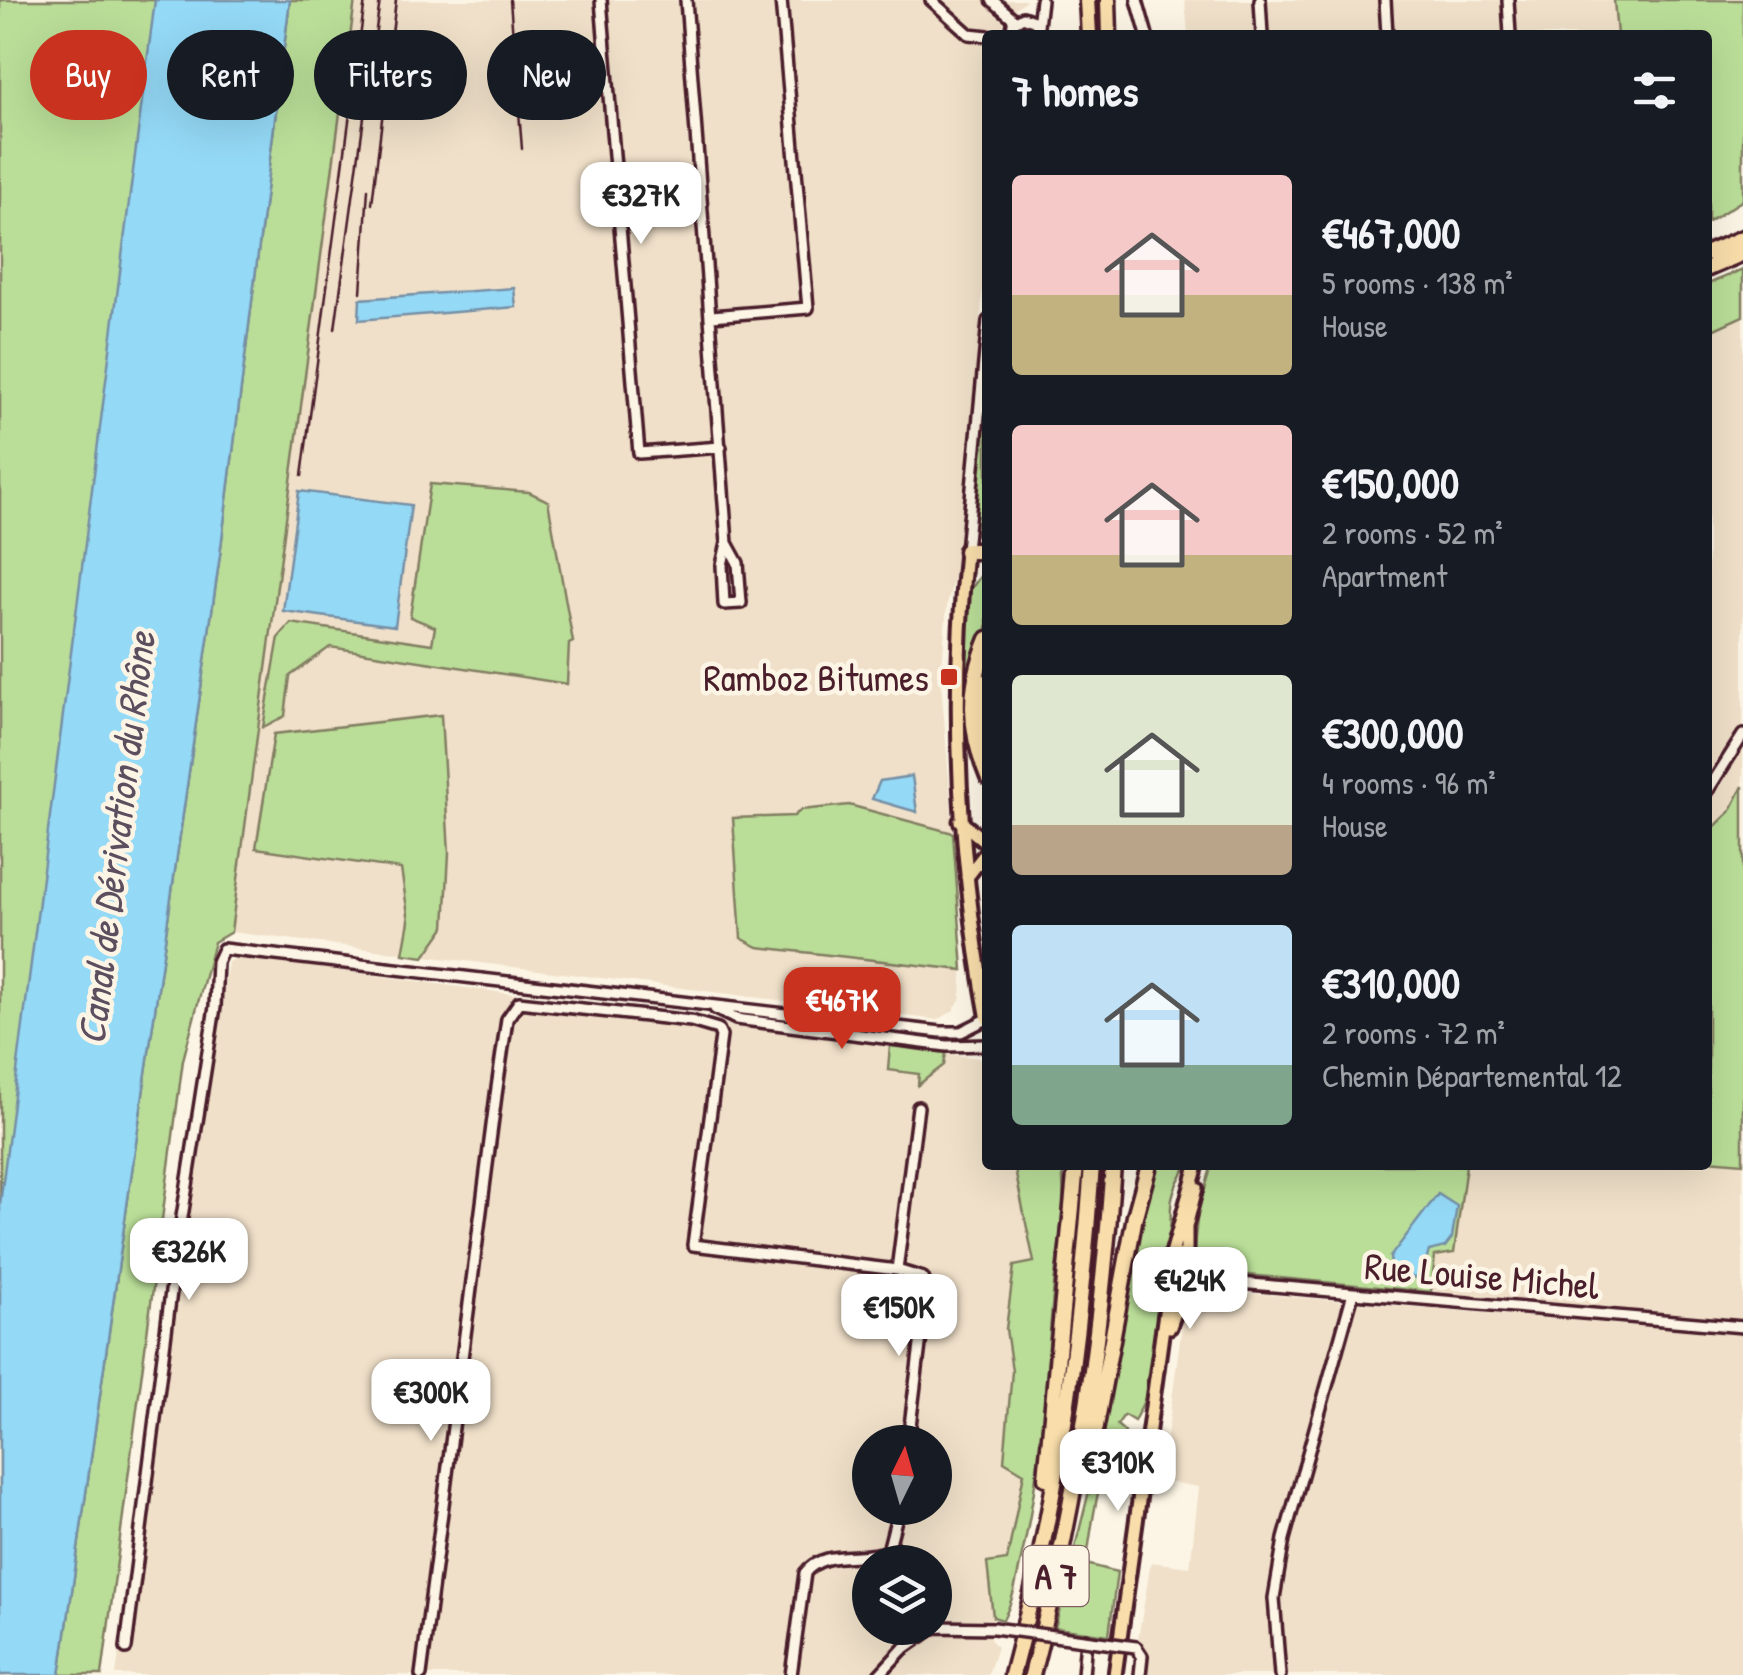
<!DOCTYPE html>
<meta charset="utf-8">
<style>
:root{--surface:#171b24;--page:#20242c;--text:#f1f3f6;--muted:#9ea1a6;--accent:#c8321e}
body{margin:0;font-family:"Patrick Hand",sans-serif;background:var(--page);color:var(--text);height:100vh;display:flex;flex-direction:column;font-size:38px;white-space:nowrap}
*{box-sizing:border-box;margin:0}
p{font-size:32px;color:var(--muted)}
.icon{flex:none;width:55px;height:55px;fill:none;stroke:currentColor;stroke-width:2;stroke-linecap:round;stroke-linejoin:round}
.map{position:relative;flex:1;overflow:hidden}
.side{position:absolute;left:982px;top:30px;width:730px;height:1140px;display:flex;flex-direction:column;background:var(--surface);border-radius:10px;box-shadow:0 10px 40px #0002}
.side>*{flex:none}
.hud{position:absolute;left:30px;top:30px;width:802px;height:90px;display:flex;gap:20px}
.needle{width:65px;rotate:5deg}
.fabs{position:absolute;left:852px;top:1425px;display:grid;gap:20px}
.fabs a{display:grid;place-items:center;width:100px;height:100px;border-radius:50%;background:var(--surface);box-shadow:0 10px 40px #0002;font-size:50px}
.price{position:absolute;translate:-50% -85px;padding:0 22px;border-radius:20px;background:#fff;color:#222;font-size:32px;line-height:65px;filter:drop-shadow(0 2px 5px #0008)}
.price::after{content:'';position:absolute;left:50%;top:60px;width:30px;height:22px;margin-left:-15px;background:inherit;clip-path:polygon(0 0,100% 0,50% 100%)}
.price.active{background:var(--accent);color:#fff}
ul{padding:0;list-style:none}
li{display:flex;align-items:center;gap:30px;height:250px;padding:0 30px}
li span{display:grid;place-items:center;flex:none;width:280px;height:200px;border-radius:10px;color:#555}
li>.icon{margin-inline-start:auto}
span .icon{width:120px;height:120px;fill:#fffc;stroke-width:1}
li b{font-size:42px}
h2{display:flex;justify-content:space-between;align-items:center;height:120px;padding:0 30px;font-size:42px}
.pill{padding:0 35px;border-radius:45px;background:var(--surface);box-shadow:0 10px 40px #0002;font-size:35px;line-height:90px}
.pill.active{background:var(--accent);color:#fff}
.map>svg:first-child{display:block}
</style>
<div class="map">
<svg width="1743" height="1675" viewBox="0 0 1743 1675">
<rect width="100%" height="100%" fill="#fcf5e5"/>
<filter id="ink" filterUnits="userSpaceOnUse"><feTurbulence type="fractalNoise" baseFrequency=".01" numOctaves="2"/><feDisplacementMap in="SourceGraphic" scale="20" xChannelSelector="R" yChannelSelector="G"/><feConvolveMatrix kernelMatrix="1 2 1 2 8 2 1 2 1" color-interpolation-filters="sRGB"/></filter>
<g filter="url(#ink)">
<!-- built -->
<path fill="#f0e0c9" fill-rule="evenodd" d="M355,0H1026L1004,18L1003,35H988L987,244L960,551L947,605L941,679L963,959L961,998L953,1011L938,1020L231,932Z
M1185,0H1614L1617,35H1188Z
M1743,316V1320L1215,1272L1202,1267L1193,1255L1223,1165H1708V332Z
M240,957L987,1059L988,1165H1014L1034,1262L1028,1441L1013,1566L1005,1609L993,1617L990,1639L997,1647L988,1675H116L131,1559H142L192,1190L228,962ZM870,1442H935V1508H870ZM870,1562H935V1628H870Z
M1225,1291L1743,1335V1675H1132L1151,1562L1190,1567L1199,1487L1161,1481L1184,1310Z"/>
<!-- green -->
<path fill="#bade98" stroke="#827e62" stroke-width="2.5" d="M0,0H229L5,1675H0Z
M290,0H355L231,932L214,942L183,1060L102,1675H60L220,555Z
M1614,0H1743V200L1708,222V35H1617Z
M1743,269V316L1708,332V284Z
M987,381V544L975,533Z
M430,484L529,492L548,501L573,642L569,644L567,684L330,647L290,676L285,716L263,727L279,637L291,623L432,644L435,627L410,617Z
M987,567V671L966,673L968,593Z
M441,715L449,853L445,927L424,957L403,954L409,921L401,869L256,848L274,734Z
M1743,786V1163L1708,1160V833L1730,812Z
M849,805L953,833L963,970L758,947L741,938L733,818L794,816L801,810Z
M890,1046L946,1053L944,1065L918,1085L919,1074L888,1070Z
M1014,1165H1062C1067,1209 1057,1251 1053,1295C1046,1379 1042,1462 1024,1546C1018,1571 1015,1597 1003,1620L993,1617L987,1563L1007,1560L1024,1473L1004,1461L1012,1371L1006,1329L1014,1266L1034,1262Z
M1156,1165H1188C1166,1195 1171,1210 1171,1244L1156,1264L1154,1275L1163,1293L1149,1391L1134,1421L1124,1415L1117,1425L1125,1432C1096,1471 1094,1516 1086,1564L1117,1572L1109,1635L1055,1628L1096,1463L1131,1266Z
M1212,1165H1466L1454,1253L1435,1256L1431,1292L1215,1272L1202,1267L1193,1255L1198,1211Z"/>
<!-- water -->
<path fill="#94d9f6" stroke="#768fa5" stroke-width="2.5" d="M155,0H290L220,555L60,1675H0V1204Z
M514,288L516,307L359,320L360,299Z
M299,491L411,505L395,626L283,611Z
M912,776L917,812L872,799L880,781Z
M1438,1194L1457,1206L1452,1238L1445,1247L1429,1251L1422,1275L1416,1278L1392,1274L1390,1257Z"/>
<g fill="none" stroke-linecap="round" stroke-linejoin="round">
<!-- minor casing -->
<g stroke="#4a1f2b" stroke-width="16">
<path id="minor" d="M601,0L639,453L721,447
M686,0L727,543L722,565L724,604L741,603L738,563L727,543
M931,0L969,34L988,36
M992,0L1015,20
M1137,0L1147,35
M1260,0L1262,35
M1385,0L1387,35
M1508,0L1510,35
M1038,26L1041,0
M1011,35L1013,23L1023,17L1036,22L1039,35
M712,316L808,308L781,0
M966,551L988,321
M1708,790L1743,735
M715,1009L736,1019L947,1046L988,1045
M897,1270L918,1107
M1197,1270L1216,1281
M1194,1285L1216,1281L1743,1327
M935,1627L994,1628
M1136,1647L1142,1656L1140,1675
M126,1648L174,1268L215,1007L217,962L223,949L941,1032H961L987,1019
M421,1675L496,1095L507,1019L519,1002L691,1021L718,1029L721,1036L693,1245L897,1270L923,1278L927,1288L908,1442
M791,1675L805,1573C824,1548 861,1562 888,1551L899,1508
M879,1675L902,1650L933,1628
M1083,1675L1086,1639
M1280,1675L1274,1598L1284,1539L1353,1293"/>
</g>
<!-- major casing -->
<g stroke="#4a1f2b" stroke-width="19">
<path id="major" d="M966,551C950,709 959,863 988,1020
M960,821L988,844
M967,877L985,854
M1159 1274a19 19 0 1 1 38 0a19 19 0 1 1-38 0Z
M1171,1257L1197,1165
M1186,1257V1227L1196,1188
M1170,1327L1182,1293
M1115,1675L1168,1291"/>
</g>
<!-- highway casing -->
<g stroke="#4a1f2b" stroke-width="21">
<path id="highway" d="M1087,0L1089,35
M1108,0L1109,35
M1708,253L1743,238
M1708,268L1743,253
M966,551H988
M988,639C968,687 968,729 988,777
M988,681L982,703L988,747
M1075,1476L1088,1469L1135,1216L1149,1165
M1046,1478L1076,1165
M1012,1675C1057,1508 1080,1337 1092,1165
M1032,1675C1076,1508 1101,1337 1113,1165"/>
</g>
<!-- minor -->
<use href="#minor" stroke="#fcf5e5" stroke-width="9"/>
<!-- major -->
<use href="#major" stroke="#f9deab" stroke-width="11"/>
<!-- highway -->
<use href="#highway" stroke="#f9deab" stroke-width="14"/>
<!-- rail -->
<path stroke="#4a1f2b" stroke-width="2.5" d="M510,0L522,149
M372,204L396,0
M361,292L368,189
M335,329L380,0
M302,476L365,0"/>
<!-- minor-bridge casing -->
<g stroke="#4a1f2b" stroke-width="16" stroke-linecap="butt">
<path id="minor-bridge" d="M994,1628L1136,1647"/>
</g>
<!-- minor-bridge -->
<use href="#minor-bridge" stroke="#fcf5e5" stroke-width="9"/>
</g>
</g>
<!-- markers -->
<rect fill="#c8321e" stroke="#fcf5e5" stroke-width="4" x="939" y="667" width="20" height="20" rx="5"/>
<g text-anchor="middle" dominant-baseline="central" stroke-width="9" stroke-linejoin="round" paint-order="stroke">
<!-- shield labels -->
<rect fill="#fcf5e5" stroke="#7f5f63" stroke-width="2.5" x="1023.5" y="1546" width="65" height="60" rx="8"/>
<g font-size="35" font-weight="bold" fill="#4a1f2b">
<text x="1056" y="1576">A 7</text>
</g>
<!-- poi labels -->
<g font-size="38" fill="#4a1f2b" stroke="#fcf5e5" text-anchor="end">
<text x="929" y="677">Ramboz Bitumes</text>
</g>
<!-- street labels -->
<g font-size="38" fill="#4a1f2b" stroke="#fcf5e5">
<text transform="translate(1482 1275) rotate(5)">Rue Louise Michel</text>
</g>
<!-- water labels -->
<g font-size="40" font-style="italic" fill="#5c4e5e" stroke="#fcf5e5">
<text transform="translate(115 838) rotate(-83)">Canal de Dérivation du Rhône</text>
</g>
</g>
</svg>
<div class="fabs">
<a><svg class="needle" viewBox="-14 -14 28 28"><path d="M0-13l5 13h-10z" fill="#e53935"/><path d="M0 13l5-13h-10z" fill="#9ea1a6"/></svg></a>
<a><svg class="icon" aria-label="layers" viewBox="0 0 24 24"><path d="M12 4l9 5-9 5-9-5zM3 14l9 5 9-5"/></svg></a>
</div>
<b class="price" style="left:641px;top:247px">€327K</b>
<b class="price active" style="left:842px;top:1052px">€467K</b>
<b class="price" style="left:189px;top:1303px">€326K</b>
<b class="price" style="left:1190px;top:1332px">€424K</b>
<b class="price" style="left:899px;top:1359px">€150K</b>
<b class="price" style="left:431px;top:1444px">€300K</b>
<b class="price" style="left:1118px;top:1514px">€310K</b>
<div class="hud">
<a class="pill active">Buy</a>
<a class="pill">Rent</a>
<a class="pill">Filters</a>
<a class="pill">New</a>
</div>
<section class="side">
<h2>7 homes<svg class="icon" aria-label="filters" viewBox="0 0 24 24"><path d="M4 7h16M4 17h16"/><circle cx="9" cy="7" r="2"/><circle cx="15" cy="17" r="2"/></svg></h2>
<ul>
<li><span style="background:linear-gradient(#f6c9c9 60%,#c2b280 0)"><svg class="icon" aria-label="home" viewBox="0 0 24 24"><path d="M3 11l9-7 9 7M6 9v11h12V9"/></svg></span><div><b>€467,000</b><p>5 rooms · 138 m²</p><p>House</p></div></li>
<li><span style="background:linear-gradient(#f6c9c9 65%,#c2b280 0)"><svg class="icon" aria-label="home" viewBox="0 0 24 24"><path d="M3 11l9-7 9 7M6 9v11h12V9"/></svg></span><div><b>€150,000</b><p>2 rooms · 52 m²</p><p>Apartment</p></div></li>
<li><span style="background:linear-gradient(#dfe7d0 75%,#b9a48a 0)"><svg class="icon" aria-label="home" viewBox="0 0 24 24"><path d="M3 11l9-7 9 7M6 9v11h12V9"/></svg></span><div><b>€300,000</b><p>4 rooms · 96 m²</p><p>House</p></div></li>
<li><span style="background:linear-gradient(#bfe0f5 70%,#7fa58c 0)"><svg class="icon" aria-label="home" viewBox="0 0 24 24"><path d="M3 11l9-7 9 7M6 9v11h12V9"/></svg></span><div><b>€310,000</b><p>2 rooms · 72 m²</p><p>Chemin Départemental 12</p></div></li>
</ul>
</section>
</div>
